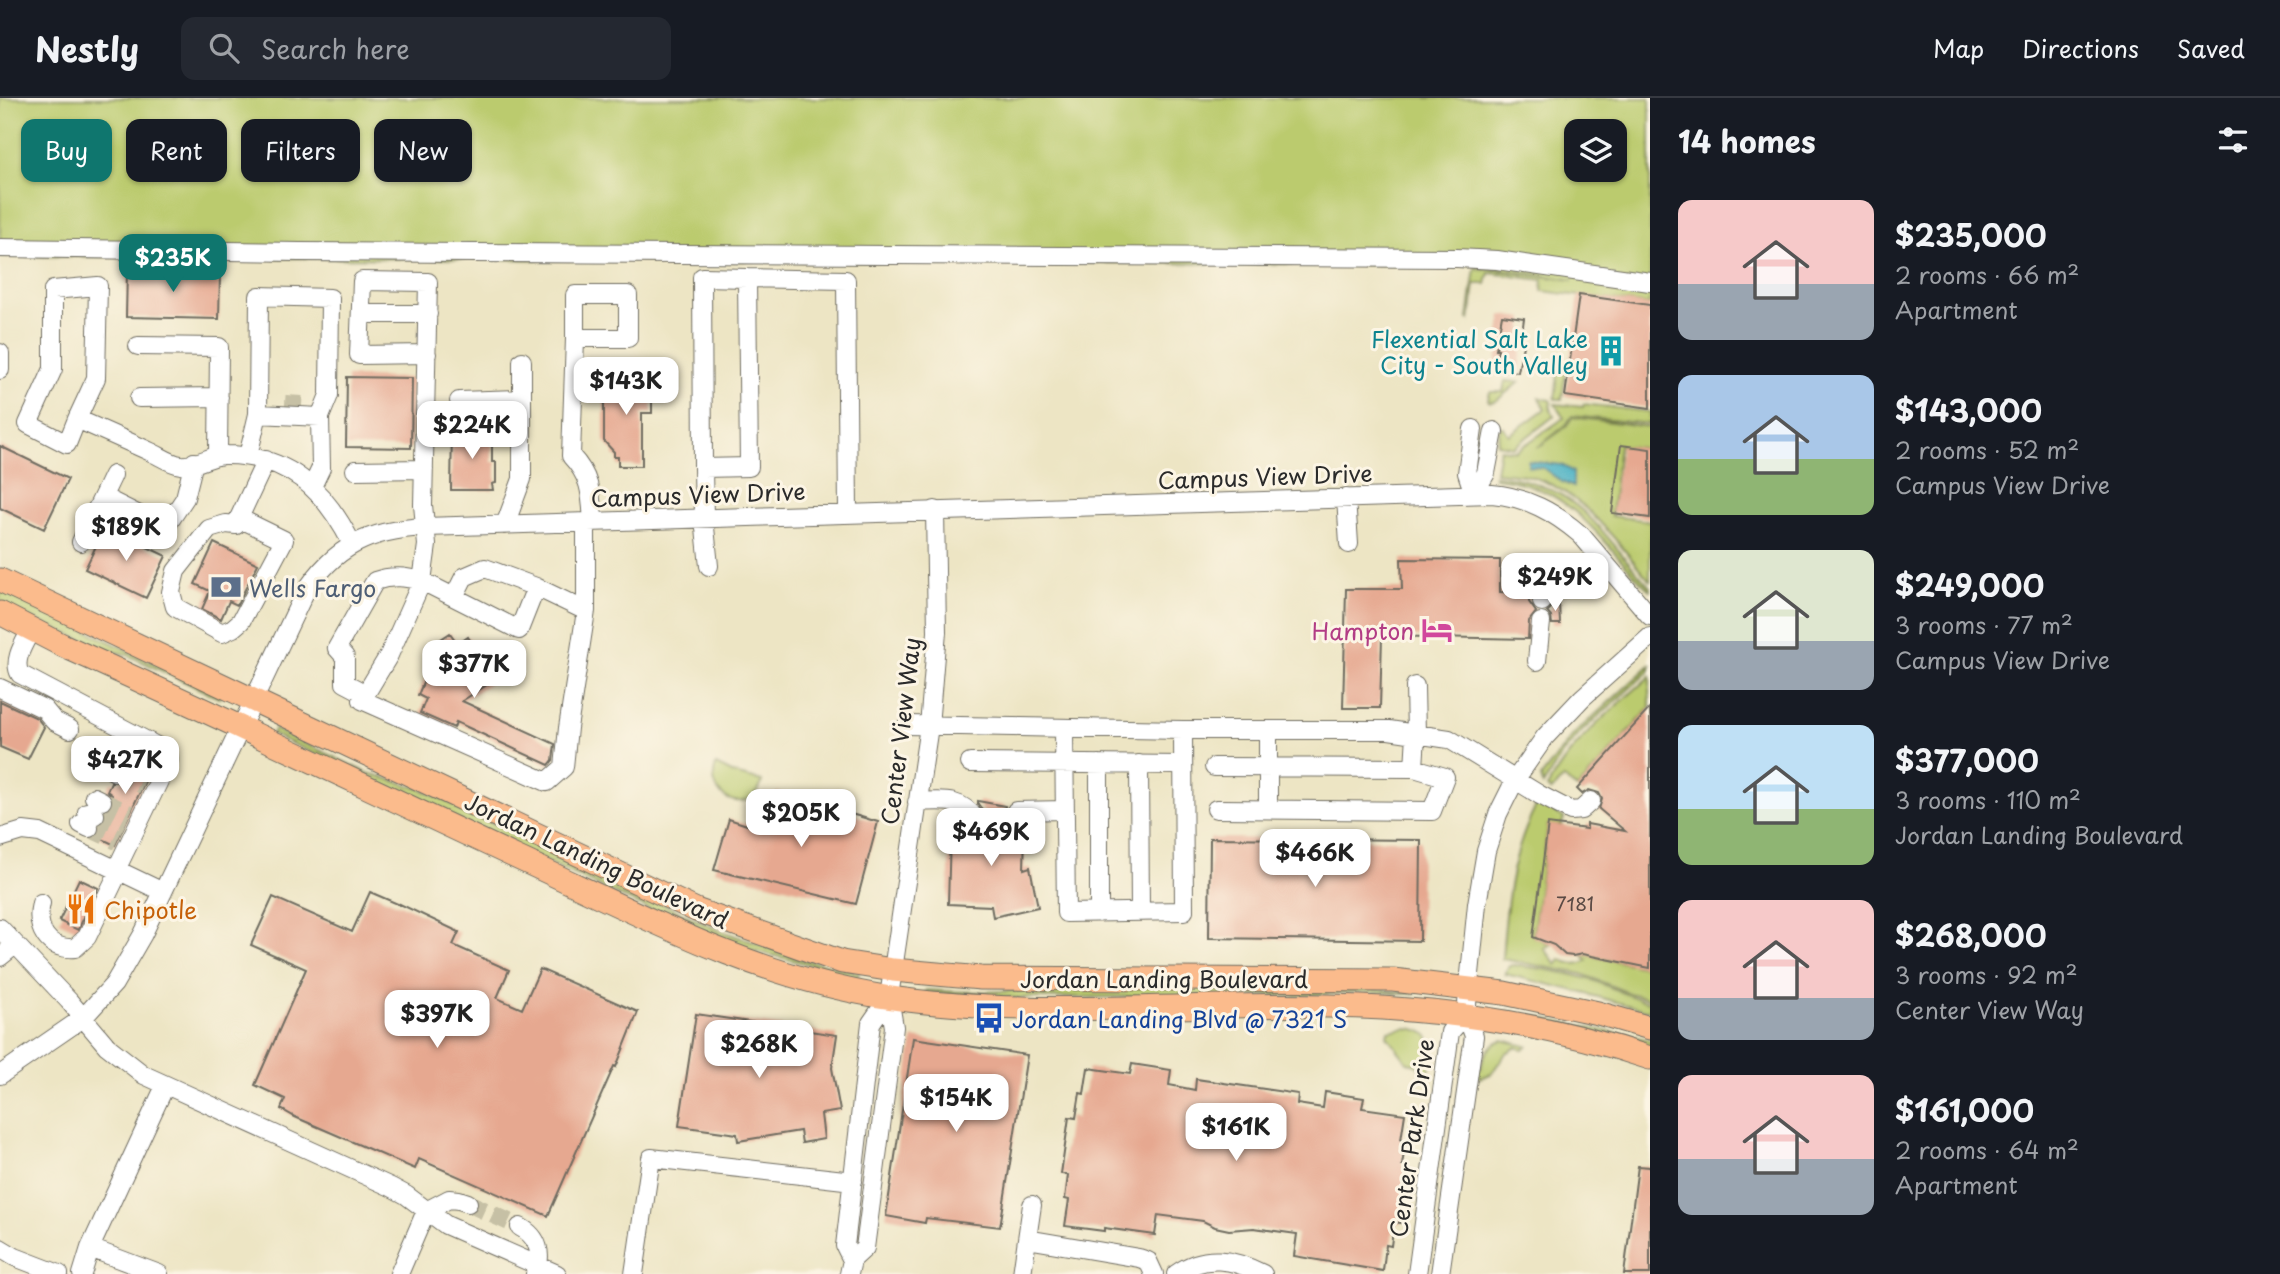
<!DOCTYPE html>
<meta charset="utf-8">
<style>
:root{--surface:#171b24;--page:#242831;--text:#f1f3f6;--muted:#9ea1a6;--line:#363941;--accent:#0f766e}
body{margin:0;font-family:"Playpen Sans",sans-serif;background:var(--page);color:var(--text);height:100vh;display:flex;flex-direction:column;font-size:26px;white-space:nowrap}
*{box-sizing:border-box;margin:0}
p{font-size:23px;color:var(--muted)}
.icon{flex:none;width:38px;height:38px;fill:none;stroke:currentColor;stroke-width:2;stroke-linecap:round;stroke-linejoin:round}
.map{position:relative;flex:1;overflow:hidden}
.drawer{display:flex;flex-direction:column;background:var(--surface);width:630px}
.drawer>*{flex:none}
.top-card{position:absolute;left:21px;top:21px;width:665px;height:63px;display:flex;gap:14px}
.fabs{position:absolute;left:1564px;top:21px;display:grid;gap:14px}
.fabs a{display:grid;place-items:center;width:63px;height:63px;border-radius:14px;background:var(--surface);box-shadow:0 2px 5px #0004;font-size:35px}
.price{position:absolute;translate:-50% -60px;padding:0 16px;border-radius:14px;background:#fff;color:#222;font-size:23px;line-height:46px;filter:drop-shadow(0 2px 4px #0008)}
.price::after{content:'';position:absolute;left:50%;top:42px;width:21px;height:16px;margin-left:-10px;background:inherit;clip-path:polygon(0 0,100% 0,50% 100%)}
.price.selected{background:var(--accent);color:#fff}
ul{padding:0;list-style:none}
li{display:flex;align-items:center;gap:21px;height:175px;padding:0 28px}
li span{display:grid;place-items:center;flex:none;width:196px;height:140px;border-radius:14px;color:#555}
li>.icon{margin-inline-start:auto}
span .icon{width:84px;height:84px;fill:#fffc;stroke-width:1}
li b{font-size:30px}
h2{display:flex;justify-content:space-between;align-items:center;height:84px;padding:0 28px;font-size:30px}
.pill{padding:0 24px;border-radius:14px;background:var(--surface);box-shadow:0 2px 5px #0004;font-size:24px;line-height:63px}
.pill.selected{background:var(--accent);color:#fff}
header{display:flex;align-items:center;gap:42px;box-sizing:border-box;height:98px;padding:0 35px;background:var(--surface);border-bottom:2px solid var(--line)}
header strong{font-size:33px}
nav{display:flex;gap:38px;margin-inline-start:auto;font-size:24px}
.search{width:490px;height:63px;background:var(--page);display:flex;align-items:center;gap:18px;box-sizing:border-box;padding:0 24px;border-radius:14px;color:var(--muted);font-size:26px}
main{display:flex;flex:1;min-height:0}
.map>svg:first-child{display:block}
</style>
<header>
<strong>Nestly</strong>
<div class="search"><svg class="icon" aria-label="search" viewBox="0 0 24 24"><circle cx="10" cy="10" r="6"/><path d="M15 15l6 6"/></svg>Search here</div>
<nav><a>Map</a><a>Directions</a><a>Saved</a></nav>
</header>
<main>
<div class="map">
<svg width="1650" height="1176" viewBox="0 0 1650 1176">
<rect width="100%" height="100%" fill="#fcf5e5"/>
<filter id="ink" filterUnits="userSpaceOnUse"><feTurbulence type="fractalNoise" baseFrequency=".0143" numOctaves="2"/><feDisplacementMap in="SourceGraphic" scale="14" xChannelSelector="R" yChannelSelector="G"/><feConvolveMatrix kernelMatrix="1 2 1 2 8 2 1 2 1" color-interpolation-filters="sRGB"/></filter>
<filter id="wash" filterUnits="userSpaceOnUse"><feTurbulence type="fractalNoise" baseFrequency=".00686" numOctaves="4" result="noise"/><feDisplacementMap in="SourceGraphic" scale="28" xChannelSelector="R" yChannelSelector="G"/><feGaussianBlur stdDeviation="1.57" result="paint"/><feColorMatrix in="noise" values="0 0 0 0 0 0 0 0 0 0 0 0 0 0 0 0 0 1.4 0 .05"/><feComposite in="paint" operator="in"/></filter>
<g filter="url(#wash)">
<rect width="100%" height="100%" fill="#ede5c4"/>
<!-- green -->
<path fill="#bbcb6e" stroke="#737b4c" stroke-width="2" fill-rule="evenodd" d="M0,0H1650V207L1542,193L1543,182L1489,175L1486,186H1475L1470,222L1468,221L1475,170L1573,182L1473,167L0,158ZM1577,33H1615V72H1577Z
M1559,268H1564V272L1566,273L1562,301H1555Z
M1505,283L1519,284L1496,303L1490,304L1488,302L1490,294H1503Z
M1539,300L1551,302L1550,312L1554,318L1514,349L1497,346L1500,329H1503L1509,337L1545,311Z
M1555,306L1583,309L1584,306L1650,314V326L1572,318L1566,327L1537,350L1567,328L1572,319L1650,329V351L1619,347L1611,418L1650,423V483C1615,442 1583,393 1529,378C1518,376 1507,375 1496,374L1500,351L1516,353L1564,320Z
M1494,377C1579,385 1598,432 1650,489V492C1637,482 1627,468 1616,456C1582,416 1551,385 1495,380Z
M0,491L221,597L219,600L128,557L99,549L0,507Z
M1650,567V572L1582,633L1562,656L1543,687L1541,679L1574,636Z
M1650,578V610L1577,691L1564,680L1551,693L1547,690C1571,643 1612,613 1650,578Z
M274,631L368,675L421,691L718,832L802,861L859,874L858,879L717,843L272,636Z
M716,667L734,676L762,683C754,719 703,703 716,667Z
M1538,705L1564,720L1561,728L1548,727L1533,838L1551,846L1544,850L1556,866L1560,861C1568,866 1579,868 1587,862L1582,856L1650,870V901L1629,895L1582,876L1502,861C1506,807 1511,753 1538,705Z
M1513,867C1538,870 1564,874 1589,881C1610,888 1628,899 1650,904V913L1572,892L1505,876L1509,868Z
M1069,888L1357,889L1417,896L1356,894L1302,897L1016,900L924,895L926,892C975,896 1021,894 1069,888Z
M1508,912L1650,942V952L1507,916Z
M1406,930C1429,932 1433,939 1431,961C1430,967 1430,972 1428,978L1417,967L1408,965L1387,938L1388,933Z
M1502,942L1527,948L1522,952L1517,949L1506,955L1491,976L1480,980L1477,977L1478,972L1481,970C1483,957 1489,947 1502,942Z"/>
<!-- water -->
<path fill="#43aec2" stroke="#376c76" stroke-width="2" d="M1528,363L1562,367L1573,374V389L1562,384L1543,370L1528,368Z"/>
<g id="blocks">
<!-- building -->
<path fill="#e6a890" d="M127,172L220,174L219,221L126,219Z
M1579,197L1650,207V310L1565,298Z
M1502,217L1524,220L1521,242H1524L1518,274L1495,271L1498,251H1496Z
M622,270H638V276H642V300H652V315H642V368H618V359H614V354L604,343V287H612L611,279H617L618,275H623Z
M347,279L412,280L411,350L346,349Z
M452,330H473V335H492V364H496V385L492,386L493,392H451Z
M1621,347L1650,351V420L1612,415Z
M0,348L68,381L44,431L0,410Z
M105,429L166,458L146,500L85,471Z
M214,445L258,466L237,507L229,503L221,521L202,511L210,493L195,486Z
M1401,461L1500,462V494L1529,495V504L1536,514L1529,523L1528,541L1382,538L1380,610H1343L1346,491H1402Z
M1553,504H1559L1560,526H1552L1551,519L1547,514L1551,510Z
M450,535L458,546L468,539L496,581L462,603L555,646L553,662L549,667L456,624L454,630L420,615L426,601L418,597L425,580L439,586L446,569L432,547Z
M0,603L37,620L44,629L28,661L0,649Z
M1650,610V870L1582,856L1573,858L1565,857L1554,847L1533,839L1548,726L1587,731V726L1625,733L1599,711L1602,701L1599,695L1589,692L1582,696L1577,691Z
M138,651L156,660L115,747L96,738L99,734L100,727L106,720V713L112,707V697L107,693L111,684H120L124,680L125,670L132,665L134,657Z
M777,694L878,724L856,806L714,772L729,721L753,729V715L756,711L762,710L772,716Z
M978,703L1005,708L998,736H1025L1024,771L1030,769L1038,809L993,819L991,808L948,806L950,736H973L974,732L984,729L987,718L978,706Z
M1210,740L1421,742L1420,843L1209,840Z
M79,781L98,790L78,832L59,823Z
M370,794L400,807V806L459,834L453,847L509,872L497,900L522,911L540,871L638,914L616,969L614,968L548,1118L419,1061L415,1071L295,1019L281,1011L285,1001L255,987L306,871L251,847L273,799L352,834Z
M696,916L837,937L832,970L840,1013L821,1016L824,1041L802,1045L800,1033L738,1043L737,1036L679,1028Z
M913,940L1027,957L1000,1129L926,1120L925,1125L886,1118Z
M1132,966L1171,972L1169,987L1195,992L1196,981L1298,996L1297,1006L1323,1010L1325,994L1364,1000L1362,1010L1405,1016L1401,1042L1406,1043L1402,1067L1409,1068L1401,1125L1394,1124L1391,1148L1386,1147L1383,1173L1294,1158L1297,1136L1254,1130L1229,1132L1215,1129L1203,1123L1158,1117L1155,1137L1104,1130V1133L1065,1128L1069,1102L1065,1101L1068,1077L1061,1076L1069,1019L1076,1020L1080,995L1084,996L1088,970L1130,976Z
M1638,1068L1650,1069V1176H1624Z"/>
</g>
</g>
<g filter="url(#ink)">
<use href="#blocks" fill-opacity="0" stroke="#6f6c61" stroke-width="2"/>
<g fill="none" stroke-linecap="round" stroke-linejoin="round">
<!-- minor-tunnel -->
<path stroke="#c6c0a5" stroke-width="18" stroke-dasharray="18 9" stroke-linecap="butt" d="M285,306L302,307
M128,647L156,660
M123,659L151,672
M115,674L143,687
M102,703L130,716
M95,717L123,731
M89,730L117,743
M468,1105L520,1129"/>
<!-- minor casing -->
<g stroke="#6f6c61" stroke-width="20">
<path id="minor" d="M0,150L300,154L1457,160L1497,162L1650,184
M575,197H628V240H575Z
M361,216H428
M575,240L571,358C591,379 591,396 593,424
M138,248L219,249L218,358
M0,255V272
M139,300L219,299
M459,303L522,301
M258,316L320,319
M77,321L67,346L28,326L53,271V192L98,188L96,280L77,321C102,332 127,343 151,354C160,358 171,366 181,367C193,369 210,358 223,357C288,356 325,392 352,446
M1473,331L1467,375L1474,396
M248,358L258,316L259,198L330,200L329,297L320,319L321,370L312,389
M703,370L702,179L747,180
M355,372L424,371
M1474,396L1486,375L1494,333
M103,399L165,430L185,400L194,364
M1346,400L1349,446
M239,420L284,442L241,523L233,530L222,535L175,509L171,494L176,473L209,431L226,426L236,427L239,420L266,362
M505,427L522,381V263
M81,444L113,377
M709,468L704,420L703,370L749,369L747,180L846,182L848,416
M454,499L464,479L485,470L536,489
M1542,504L1543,469
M586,513L536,489L519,532L422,483L389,557L362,602L547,684L564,669L568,630L586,513V424
M32,530C25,544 12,562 20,576L168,654L169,662L116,772
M1537,563L1541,524
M0,590L44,611L54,623L70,631
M366,596L345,585V559L337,550L375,483C392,477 405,479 422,483L427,447L423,407L428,184L362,183L359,257L427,256
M907,627C999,629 1091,630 1183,632L1184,813L1066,815L1064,630
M1183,632H1389L1449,641L1540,697L1571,713L1581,712L1591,703
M1268,632V711
M121,644L128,647
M116,655L123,659
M970,665L1183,667
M1139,666L1140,814
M1214,669L1414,670L1445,679L1432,713L1216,711
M108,670L115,674
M1414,670L1416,636L1415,588
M94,699L102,703
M917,704C942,703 959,699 976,721
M1016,713L1065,712
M87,714L95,717
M81,726L89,730
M0,740L23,733L40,735L163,794
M41,805C35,830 47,852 75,850L87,839L119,773
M1099,815V666
M0,830L69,903L107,948L144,977L391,1089L406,1097L446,1127L557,1176
M0,859L15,847
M0,977L83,920L114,886L143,836L304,496C334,448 370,432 425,429L1492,396C1527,399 1554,414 1581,437L1650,518
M1032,1107L1027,1141L1139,1160L1148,1163L1154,1176
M520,1129C539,1139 543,1157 535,1176
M0,1150L15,1159L59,1176
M90,1150L159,1176
M852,1162L865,1150L894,929L889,899L929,628L937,534L935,412
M82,1176L90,1150L165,988
M399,1176L426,1113L449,1101L459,1102L468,1105
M634,1176L651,1060L853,1083
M849,1176L852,1162L845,1148L871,925L889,899
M1022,1176L1027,1141
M1176,1176C1205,1155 1233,1161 1263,1176
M1417,1176L1450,934L1466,916
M1440,1176L1474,938L1466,916L1477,806L1486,753L1498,716L1515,682L1545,639L1582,600L1650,539"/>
</g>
<!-- major casing -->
<g stroke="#6f6c61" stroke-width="25">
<path id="major" d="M0,482L696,812L842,864L893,872L981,880L1393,882L1504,895L1598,915L1650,930
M0,515L62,547C215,616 366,689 518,760C637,815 754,879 885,899C1030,921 1183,904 1329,908C1438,910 1546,925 1650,960"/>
</g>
<!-- minor -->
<use href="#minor" stroke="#fff" stroke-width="18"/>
<!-- major -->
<use href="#major" stroke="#fbbb8c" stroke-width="23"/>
</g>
</g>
<!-- icons -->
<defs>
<g id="building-bare" transform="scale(2.415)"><path d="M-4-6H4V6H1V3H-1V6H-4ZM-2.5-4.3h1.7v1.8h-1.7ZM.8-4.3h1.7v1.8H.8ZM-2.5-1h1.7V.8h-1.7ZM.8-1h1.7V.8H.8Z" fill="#0f9aa8" stroke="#fcf5e5" stroke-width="2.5" paint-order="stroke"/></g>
<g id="bank-bare" transform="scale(2.415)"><path d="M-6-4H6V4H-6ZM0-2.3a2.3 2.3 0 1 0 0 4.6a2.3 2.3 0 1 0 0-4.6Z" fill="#5c6f8a" stroke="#fcf5e5" stroke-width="2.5" paint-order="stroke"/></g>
<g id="hotel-bare" transform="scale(2.415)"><path d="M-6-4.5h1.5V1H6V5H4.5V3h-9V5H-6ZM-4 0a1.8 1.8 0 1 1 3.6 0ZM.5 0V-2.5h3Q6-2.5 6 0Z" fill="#d1479c" stroke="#fcf5e5" stroke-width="2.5" paint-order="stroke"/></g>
<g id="restaurant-bare" transform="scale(2.415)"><path d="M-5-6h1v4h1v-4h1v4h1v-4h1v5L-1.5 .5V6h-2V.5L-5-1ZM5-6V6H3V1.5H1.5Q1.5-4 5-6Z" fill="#e8710a" stroke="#fcf5e5" stroke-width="2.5" paint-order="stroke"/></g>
<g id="bus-bare" transform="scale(2.415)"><path d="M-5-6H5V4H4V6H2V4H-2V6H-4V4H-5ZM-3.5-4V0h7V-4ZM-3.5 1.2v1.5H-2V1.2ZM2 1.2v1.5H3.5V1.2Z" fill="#1a4fb4" stroke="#fcf5e5" stroke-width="2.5" paint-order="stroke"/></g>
</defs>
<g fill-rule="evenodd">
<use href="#building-bare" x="1611" y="253"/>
<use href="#bank-bare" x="226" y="489"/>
<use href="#hotel-bare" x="1437" y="532"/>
<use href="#restaurant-bare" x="81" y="811"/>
<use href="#bus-bare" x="989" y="920"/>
</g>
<g text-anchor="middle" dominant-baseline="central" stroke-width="6" stroke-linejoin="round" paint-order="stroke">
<!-- number labels -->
<g font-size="19" fill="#5a4a44">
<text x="1575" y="805">7181</text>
</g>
<!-- culture labels -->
<g font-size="23" fill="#0d838f" stroke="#fcf5e5" text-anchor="end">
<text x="1588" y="240">Flexential Salt Lake<tspan x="1588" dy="26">City - South Valley</tspan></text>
</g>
<!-- street labels -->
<g font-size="23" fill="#2b2b2b" stroke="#fcf5e5">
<text transform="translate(1265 378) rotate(-2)">Campus View Drive</text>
<text transform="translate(698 396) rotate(-2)">Campus View Drive</text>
<text transform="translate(900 633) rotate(-83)">Center View Way</text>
<text transform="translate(597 762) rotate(25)">Jordan Landing Boulevard</text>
<text x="1164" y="880">Jordan Landing Boulevard</text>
<text transform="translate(1411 1040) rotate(-82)">Center Park Drive</text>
</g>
<!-- service labels -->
<g font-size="23" fill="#4e5e75" stroke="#fcf5e5" text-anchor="start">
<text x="249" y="489">Wells Fargo</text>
</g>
<!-- hotel labels -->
<g font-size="23" fill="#b23c85" stroke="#fcf5e5" text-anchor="end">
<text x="1414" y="532">Hampton</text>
</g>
<!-- food labels -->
<g font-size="23" fill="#c56008" stroke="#fcf5e5" text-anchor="start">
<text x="104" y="811">Chipotle</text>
</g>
<!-- transit labels -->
<g font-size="23" fill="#164399" stroke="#fcf5e5" text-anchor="start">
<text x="1012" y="920">Jordan Landing Blvd @ 7321 S</text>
</g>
</g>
</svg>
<div class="fabs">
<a><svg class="icon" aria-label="layers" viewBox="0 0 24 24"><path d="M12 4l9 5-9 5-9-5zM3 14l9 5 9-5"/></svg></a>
</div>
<b class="price selected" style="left:173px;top:196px">$235K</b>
<b class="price" style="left:626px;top:319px">$143K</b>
<b class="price" style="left:472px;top:363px">$224K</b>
<b class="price" style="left:126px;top:465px">$189K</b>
<b class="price" style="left:1555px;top:515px">$249K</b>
<b class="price" style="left:474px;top:602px">$377K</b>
<b class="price" style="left:125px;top:698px">$427K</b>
<b class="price" style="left:801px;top:751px">$205K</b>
<b class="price" style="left:991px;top:770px">$469K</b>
<b class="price" style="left:1315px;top:791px">$466K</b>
<b class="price" style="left:437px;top:952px">$397K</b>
<b class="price" style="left:759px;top:982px">$268K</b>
<b class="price" style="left:956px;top:1036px">$154K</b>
<b class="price" style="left:1236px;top:1065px">$161K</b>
<div class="top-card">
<a class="pill selected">Buy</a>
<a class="pill">Rent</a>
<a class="pill">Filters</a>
<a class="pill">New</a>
</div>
</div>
<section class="drawer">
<h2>14 homes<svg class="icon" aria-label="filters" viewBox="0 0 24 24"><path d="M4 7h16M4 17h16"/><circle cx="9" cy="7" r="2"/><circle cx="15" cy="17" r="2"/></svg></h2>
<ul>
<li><span style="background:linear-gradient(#f6c9c9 60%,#9aa5b1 0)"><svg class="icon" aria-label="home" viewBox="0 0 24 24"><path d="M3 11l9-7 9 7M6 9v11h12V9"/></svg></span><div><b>$235,000</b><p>2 rooms · 66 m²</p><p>Apartment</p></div></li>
<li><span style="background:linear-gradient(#a9c7e8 60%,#8fb573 0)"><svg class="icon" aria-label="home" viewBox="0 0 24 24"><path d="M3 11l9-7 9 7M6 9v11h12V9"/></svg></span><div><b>$143,000</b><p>2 rooms · 52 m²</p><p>Campus View Drive</p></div></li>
<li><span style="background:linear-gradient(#dfe7d0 65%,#9aa5b1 0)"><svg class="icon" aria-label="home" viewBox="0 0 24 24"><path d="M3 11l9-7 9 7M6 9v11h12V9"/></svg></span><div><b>$249,000</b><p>3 rooms · 77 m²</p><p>Campus View Drive</p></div></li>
<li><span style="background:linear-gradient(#bfe0f5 60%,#8fb573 0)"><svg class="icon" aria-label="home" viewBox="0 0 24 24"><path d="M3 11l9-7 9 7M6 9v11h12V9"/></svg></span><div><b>$377,000</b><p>3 rooms · 110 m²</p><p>Jordan Landing Boulevard</p></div></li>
<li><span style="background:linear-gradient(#f6c9c9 70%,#9aa5b1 0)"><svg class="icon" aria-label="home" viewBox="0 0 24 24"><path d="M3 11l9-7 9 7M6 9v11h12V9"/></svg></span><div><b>$268,000</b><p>3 rooms · 92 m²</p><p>Center View Way</p></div></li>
<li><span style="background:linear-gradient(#f6c9c9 60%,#9aa5b1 0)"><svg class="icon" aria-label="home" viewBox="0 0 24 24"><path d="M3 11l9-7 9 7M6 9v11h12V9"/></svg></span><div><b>$161,000</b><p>2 rooms · 64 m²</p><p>Apartment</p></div></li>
</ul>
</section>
</main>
